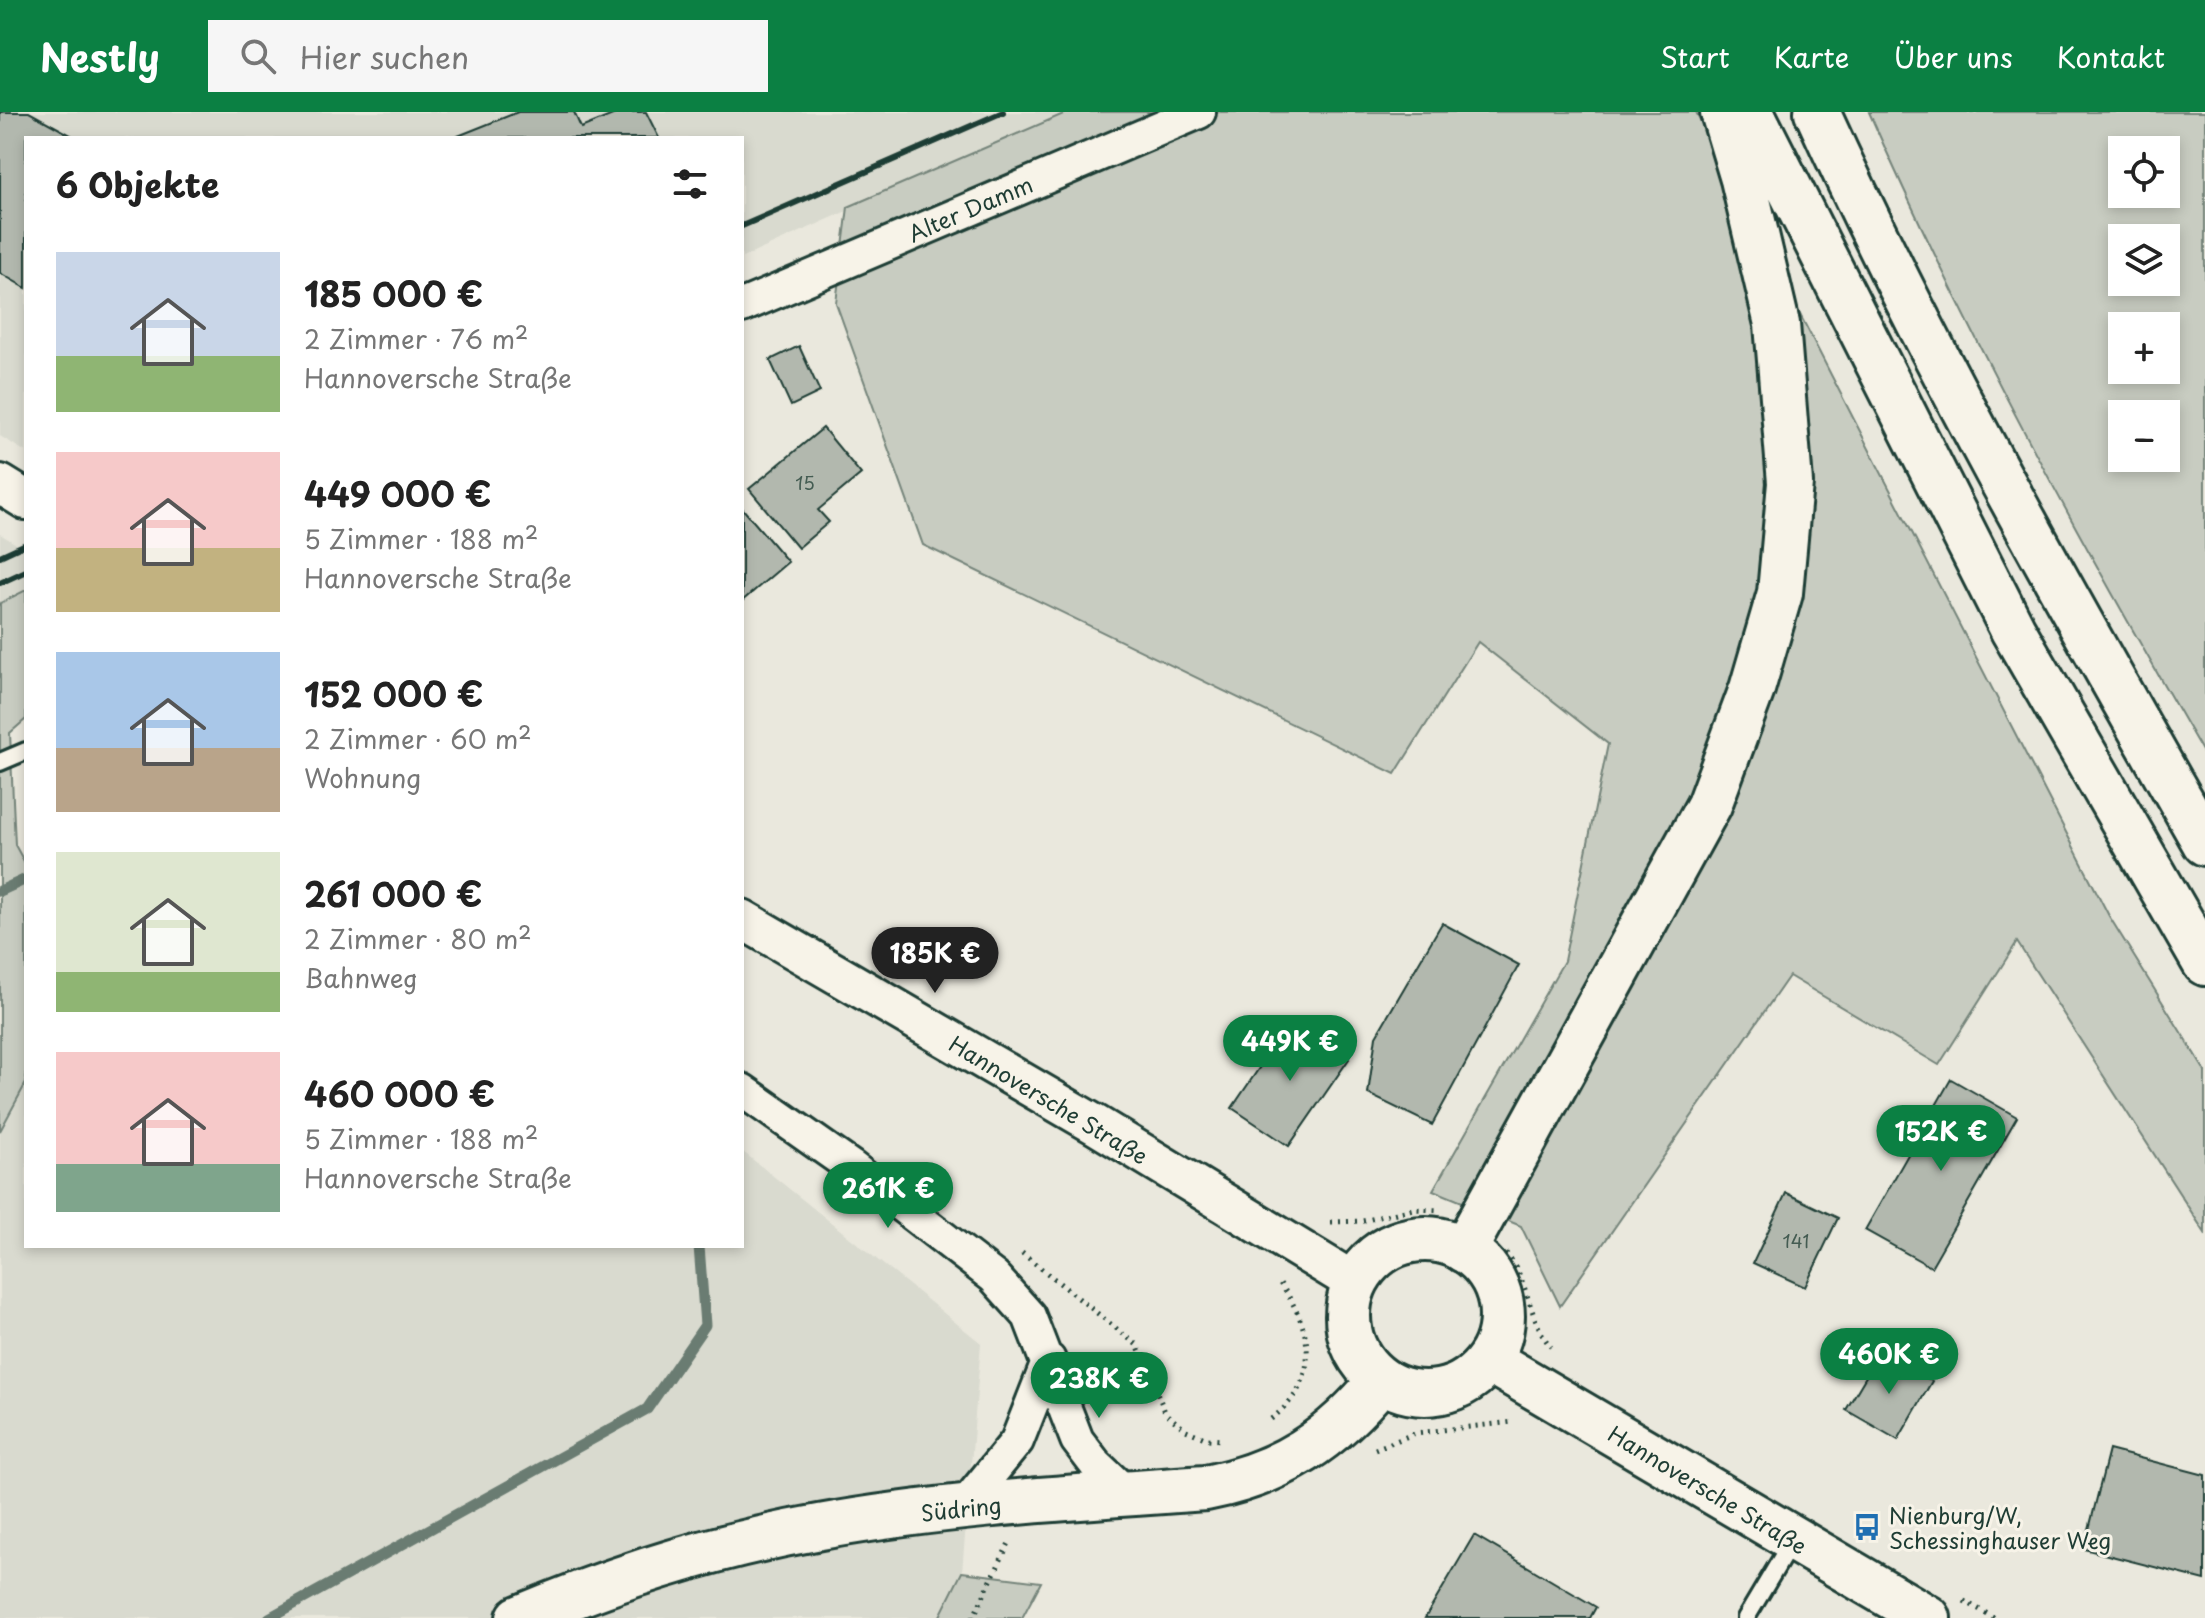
<!DOCTYPE html>
<html lang="de">
<meta charset="utf-8">
<style>
:root{--surface:#fff;--page:#f6f6f6;--text:#222;--muted:#767676;--accent:#0b8043}
body{margin:0;font-family:"Playpen Sans",sans-serif;background:var(--page);color:var(--text);height:100vh;display:flex;flex-direction:column;font-size:30px;white-space:nowrap}
*{box-sizing:border-box;margin:0}
p{font-size:26px;color:var(--muted)}
.icon{flex:none;width:44px;height:44px;fill:none;stroke:currentColor;stroke-width:2;stroke-linecap:round;stroke-linejoin:round}
.map{position:relative;flex:1;overflow:hidden}
.panel{position:absolute;left:24px;top:24px;width:720px;height:1112px;display:flex;flex-direction:column;background:var(--surface);border-radius:0px;box-shadow:0 4px 12px #0003}
.panel>*{flex:none}
.controls{position:absolute;left:2108px;top:24px;display:grid;gap:16px}
.controls a{display:grid;place-items:center;width:72px;height:72px;border-radius:0px;background:var(--surface);box-shadow:0 4px 12px #0003;font-size:40px}
.price{position:absolute;translate:-50% -68px;padding:0 18px;border-radius:28px;background:var(--accent);color:#fff;font-size:26px;line-height:52px;filter:drop-shadow(0 2px 4px #0008)}
.price::after{content:'';position:absolute;left:50%;top:48px;width:24px;height:18px;margin-left:-12px;background:inherit;clip-path:polygon(0 0,100% 0,50% 100%)}
.price.current{background:#222;color:#fff}
ul{padding:0;list-style:none}
li{display:flex;align-items:center;gap:24px;height:200px;padding:0 32px}
li span{display:grid;place-items:center;flex:none;width:224px;height:160px;border-radius:0px;color:#555}
li>.icon{margin-inline-start:auto}
span .icon{width:96px;height:96px;fill:#fffc;stroke-width:1}
li b{font-size:34px}
h2{display:flex;justify-content:space-between;align-items:center;height:96px;padding:0 32px;font-size:34px}
header{display:flex;align-items:center;gap:48px;box-sizing:border-box;height:112px;padding:0 40px;background:var(--accent);color:#fff}
header strong{font-size:38px}
nav{display:flex;gap:44px;margin-inline-start:auto;font-size:28px}
.search{width:560px;height:72px;background:var(--page);display:flex;align-items:center;gap:20px;box-sizing:border-box;padding:0 28px;border-radius:0px;color:var(--muted);font-size:30px}
.map>svg:first-child{display:block}
</style>
<header>
<strong>Nestly</strong>
<div class="search"><svg class="icon" aria-label="search" viewBox="0 0 24 24"><circle cx="10" cy="10" r="6"/><path d="M15 15l6 6"/></svg>Hier suchen</div>
<nav><a>Start</a><a>Karte</a><a>Über uns</a><a>Kontakt</a></nav>
</header>
<div class="map">
<svg width="2205" height="1506" viewBox="0 0 2205 1506">
<rect width="100%" height="100%" fill="#eae8dd"/>
<filter id="ink" filterUnits="userSpaceOnUse"><feTurbulence type="fractalNoise" baseFrequency=".0125" numOctaves="2"/><feDisplacementMap in="SourceGraphic" scale="16" xChannelSelector="R" yChannelSelector="G"/><feConvolveMatrix kernelMatrix="1 2 1 2 8 2 1 2 1" color-interpolation-filters="sRGB"/></filter>
<g filter="url(#ink)">
<!-- built -->
<path fill="#d9dacf" d="M0,0H1068L742,146V26H26V340L0,324Z
M0,422L26,438V478L0,491Z
M26,969V1134H742V1039L981,1231L962,1460L939,1506H0V1017Z"/>
<!-- green -->
<path fill="#c8ccc1" stroke="#74847a" stroke-width="2" fill-rule="evenodd" d="M1068,0H1696L2109,804L2205,959V1121L2017,830L1939,953L1789,864L1560,1194L1521,1114L1433,1078L1564,849L1608,632L1478,530L1395,662L923,433L836,191L848,95Z
M1869,0H2205V644C2084,436 1966,221 1869,0ZM2122,38H2166V82H2122ZM2122,126H2166V170H2122ZM2122,214H2166V258H2122ZM2166,302V346H2122V302Z
M26,478V607L10,621L15,733L26,753V971L0,1019V491Z
M962,1460L1041,1470L1022,1506H939Z"/>
<g fill="none" stroke-linecap="round" stroke-linejoin="round">
<!-- stream -->
<path stroke="#6a7c72" stroke-width="11" d="M0,779L26,767
M269,1506L647,1297L705,1213L699,1134"/>
</g>
<!-- building -->
<path fill="#b2b8ae" stroke="#1f3d34" stroke-width="2" d="M0,0H29L76,26H26V176L0,161Z
M518,0H574L581,16L620,0H646L659,26H453Z
M799,234L820,280L791,294L770,248Z
M823,316L861,362L818,398L829,410L798,436L749,377Z
M742,396L788,450L742,489Z
M1442,811L1519,853L1432,1013L1368,982L1376,924Z
M1291,909L1349,947L1289,1034L1232,996Z
M1951,967L2017,1005L1931,1155L1865,1118Z
M1786,1081L1838,1106L1805,1175L1753,1151Z
M1881,1239L1932,1269L1898,1328L1846,1298Z
M2109,1338L2205,1363V1468L2084,1437Z
M1474,1423L1596,1495L1590,1506H1425Z"/>
<g fill="none" stroke-linecap="round" stroke-linejoin="round">
<!-- service casing -->
<g stroke="#1f3d34" stroke-width="22">
<path id="service" d="M0,650L26,639
M1746,1506L1792,1429"/>
</g>
<!-- minor casing -->
<g stroke="#1f3d34" stroke-width="38">
<path id="minor" d="M742,194L1199,0
M742,978L850,1054L994,1165L1029,1204L1077,1328L1096,1353L1127,1382
M964,1394L1017,1329L1049,1248"/>
</g>
<!-- tertiary casing -->
<g stroke="#1f3d34" stroke-width="44">
<path id="tertiary" d="M0,372L26,388
M742,807L1096,1013L1354,1170"/>
</g>
<!-- primary casing -->
<g stroke="#1f3d34" stroke-width="50">
<path id="primary" d="M1348 1204a77 77 0 1 1 154 0a77 77 0 1 1-154 0Z
M1489,1248L1928,1506
M519,1506C616,1465 717,1433 820,1415C948,1392 1077,1385 1206,1376C1282,1361 1332,1328 1381,1268"/>
</g>
<!-- trunk casing -->
<g stroke="#1f3d34" stroke-width="50">
<path id="trunk" d="M1751,0L2013,518L2205,851
M1817,0C1931,251 2069,492 2205,731
M1464,1138L1709,693L1752,577L1780,481L1790,371L1777,212L1743,67L1723,0"/>
</g>
<!-- path -->
<path stroke="#1f3d34" stroke-width="5" stroke-dasharray="2 6" stroke-linecap="butt" d="M1331,1110L1363,1109L1413,1097L1439,1098
M1022,1141L1137,1233L1166,1302L1186,1318L1207,1327L1223,1328
M1506,1141C1529,1168 1528,1207 1551,1235
M1271,1307C1322,1269 1314,1218 1279,1170
M1375,1337L1416,1321L1513,1310
M1964,1489L1995,1506
M973,1506L1010,1429"/>
<!-- service -->
<use href="#service" stroke="#f7f3e8" stroke-width="16"/>
<!-- minor -->
<use href="#minor" stroke="#f7f3e8" stroke-width="32"/>
<!-- tertiary -->
<use href="#tertiary" stroke="#f7f3e8" stroke-width="38"/>
<!-- primary -->
<use href="#primary" stroke="#f7f3e8" stroke-width="44"/>
<!-- trunk -->
<use href="#trunk" stroke="#f7f3e8" stroke-width="44"/>
<!-- rail -->
<path stroke="#1f3d34" stroke-width="6" d="M742,114L1003,0
M0,444L26,432
M0,471L26,459"/>
</g>
</g>
<!-- icons -->
<defs>
<g id="bus-bare" transform="scale(2.16)"><path d="M-5-6H5V4H4V6H2V4H-2V6H-4V4H-5ZM-3.5-4V0h7V-4ZM-3.5 1.2v1.5H-2V1.2ZM2 1.2v1.5H3.5V1.2Z" fill="#1f6fb2" stroke="#f7f3e8" stroke-width="2.5" paint-order="stroke"/></g>
</defs>
<g fill-rule="evenodd">
<use href="#bus-bare" x="1867" y="1415"/>
</g>
<g text-anchor="middle" dominant-baseline="central" stroke-width="6" stroke-linejoin="round" paint-order="stroke">
<!-- number labels -->
<g font-size="18" fill="#445c52">
<text x="805" y="370">15</text>
<text x="1796" y="1128">141</text>
</g>
<!-- street labels -->
<g font-size="22" fill="#1f3d34" stroke="#f7f3e8">
<text transform="translate(970 96) rotate(-23)">Alter Damm</text>
<text transform="translate(1049 987) rotate(31)">Hannoversche Straße</text>
<text transform="translate(1708 1377) rotate(31)">Hannoversche Straße</text>
<text transform="translate(961 1396) rotate(-6)">Südring</text>
</g>
<!-- poi labels -->
<g font-size="22" fill="#1f3d34" stroke="#f7f3e8" text-anchor="start">
<text x="1889" y="1402">Nienburg/W,<tspan x="1889" dy="25">Schessinghauser Weg</tspan></text>
</g>
</g>
</svg>
<div class="controls">
<a><svg class="icon" aria-label="locate" viewBox="0 0 24 24"><circle cx="12" cy="12" r="6"/><path d="M12 2v4M12 18v4M2 12h4M18 12h4"/></svg></a>
<a><svg class="icon" aria-label="layers" viewBox="0 0 24 24"><path d="M12 4l9 5-9 5-9-5zM3 14l9 5 9-5"/></svg></a>
<a>+</a>
<a>−</a>
</div>
<b class="price current" style="left:935px;top:883px">185K €</b>
<b class="price" style="left:1290px;top:971px">449K €</b>
<b class="price" style="left:1941px;top:1061px">152K €</b>
<b class="price" style="left:888px;top:1118px">261K €</b>
<b class="price" style="left:1889px;top:1284px">460K €</b>
<b class="price" style="left:1099px;top:1308px">238K €</b>
<section class="panel">
<h2>6 Objekte<svg class="icon" aria-label="filters" viewBox="0 0 24 24"><path d="M4 7h16M4 17h16"/><circle cx="9" cy="7" r="2"/><circle cx="15" cy="17" r="2"/></svg></h2>
<ul>
<li><span style="background:linear-gradient(#c9d6e8 65%,#8fb573 0)"><svg class="icon" aria-label="home" viewBox="0 0 24 24"><path d="M3 11l9-7 9 7M6 9v11h12V9"/></svg></span><div><b>185 000 €</b><p>2 Zimmer · 76 m²</p><p>Hannoversche Straße</p></div></li>
<li><span style="background:linear-gradient(#f6c9c9 60%,#c2b280 0)"><svg class="icon" aria-label="home" viewBox="0 0 24 24"><path d="M3 11l9-7 9 7M6 9v11h12V9"/></svg></span><div><b>449 000 €</b><p>5 Zimmer · 188 m²</p><p>Hannoversche Straße</p></div></li>
<li><span style="background:linear-gradient(#a9c7e8 60%,#b9a48a 0)"><svg class="icon" aria-label="home" viewBox="0 0 24 24"><path d="M3 11l9-7 9 7M6 9v11h12V9"/></svg></span><div><b>152 000 €</b><p>2 Zimmer · 60 m²</p><p>Wohnung</p></div></li>
<li><span style="background:linear-gradient(#dfe7d0 75%,#8fb573 0)"><svg class="icon" aria-label="home" viewBox="0 0 24 24"><path d="M3 11l9-7 9 7M6 9v11h12V9"/></svg></span><div><b>261 000 €</b><p>2 Zimmer · 80 m²</p><p>Bahnweg</p></div></li>
<li><span style="background:linear-gradient(#f6c9c9 70%,#7fa58c 0)"><svg class="icon" aria-label="home" viewBox="0 0 24 24"><path d="M3 11l9-7 9 7M6 9v11h12V9"/></svg></span><div><b>460 000 €</b><p>5 Zimmer · 188 m²</p><p>Hannoversche Straße</p></div></li>
</ul>
</section>
</div>
